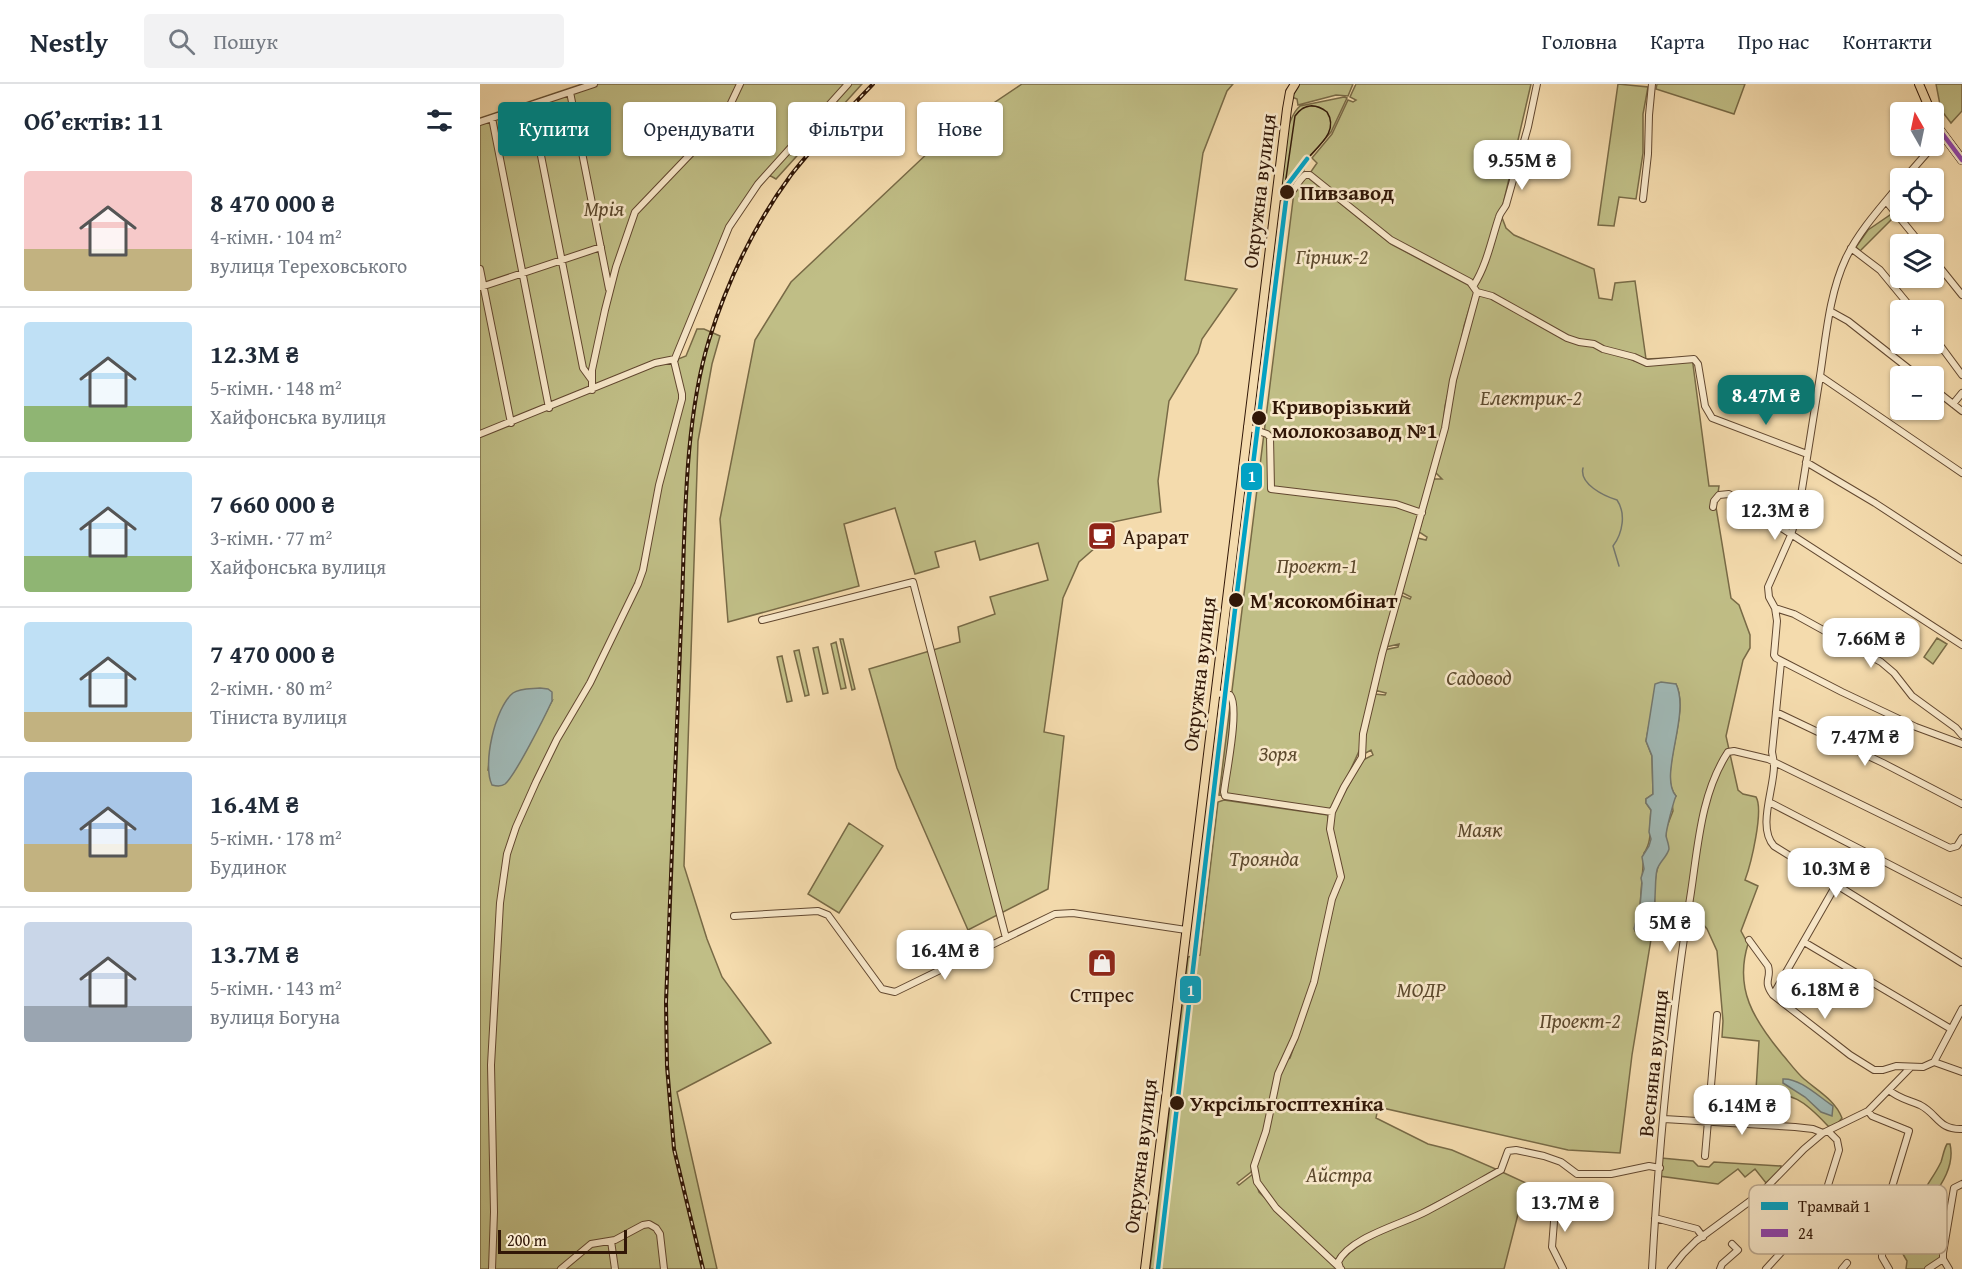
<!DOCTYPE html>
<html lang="uk">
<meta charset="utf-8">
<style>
:root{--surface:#fff;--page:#f2f2f3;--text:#1f2937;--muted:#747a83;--line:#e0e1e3;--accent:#0f766e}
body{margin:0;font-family:"Gentium Book Plus",serif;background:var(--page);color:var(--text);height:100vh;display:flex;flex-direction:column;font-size:22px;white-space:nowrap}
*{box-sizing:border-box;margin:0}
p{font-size:20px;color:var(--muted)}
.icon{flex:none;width:33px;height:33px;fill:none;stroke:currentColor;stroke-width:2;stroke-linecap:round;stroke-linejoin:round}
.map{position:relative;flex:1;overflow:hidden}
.side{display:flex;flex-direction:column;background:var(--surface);width:480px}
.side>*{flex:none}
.hud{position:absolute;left:18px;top:18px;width:570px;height:54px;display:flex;gap:12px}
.needle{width:39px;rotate:351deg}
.controls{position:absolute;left:1410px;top:18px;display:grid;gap:12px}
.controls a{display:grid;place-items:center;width:54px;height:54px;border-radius:6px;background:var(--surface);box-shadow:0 2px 4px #0004;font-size:30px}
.scale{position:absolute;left:18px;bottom:15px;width:129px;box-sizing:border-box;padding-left:6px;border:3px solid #311707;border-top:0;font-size:16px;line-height:21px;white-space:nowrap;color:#311707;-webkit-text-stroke:4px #f8e8ca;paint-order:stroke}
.price{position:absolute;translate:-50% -51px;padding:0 14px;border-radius:12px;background:#fff;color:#222;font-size:20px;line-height:39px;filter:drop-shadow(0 2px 3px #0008)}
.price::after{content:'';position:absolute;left:50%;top:36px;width:18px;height:14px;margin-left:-9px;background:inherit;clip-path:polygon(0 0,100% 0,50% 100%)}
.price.current{background:var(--accent);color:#fff}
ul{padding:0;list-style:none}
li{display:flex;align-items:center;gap:18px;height:150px;padding:0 24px}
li+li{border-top:2px solid var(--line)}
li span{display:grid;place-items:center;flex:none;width:168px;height:120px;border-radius:6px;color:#555}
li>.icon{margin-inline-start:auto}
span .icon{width:72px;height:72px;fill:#fffc;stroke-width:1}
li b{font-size:26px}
h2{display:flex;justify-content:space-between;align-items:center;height:72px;padding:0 24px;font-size:26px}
.pill{padding:0 21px;border-radius:6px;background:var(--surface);box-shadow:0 2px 4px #0004;font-size:21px;line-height:54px}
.pill.current{background:var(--accent);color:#fff}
header{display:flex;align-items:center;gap:36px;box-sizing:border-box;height:84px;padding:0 30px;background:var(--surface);border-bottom:2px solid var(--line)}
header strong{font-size:28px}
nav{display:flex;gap:33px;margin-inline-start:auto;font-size:21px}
.search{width:420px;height:54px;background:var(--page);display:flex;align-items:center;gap:15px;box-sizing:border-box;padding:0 21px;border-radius:6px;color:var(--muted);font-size:22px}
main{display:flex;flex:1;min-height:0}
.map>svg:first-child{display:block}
</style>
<header>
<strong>Nestly</strong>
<div class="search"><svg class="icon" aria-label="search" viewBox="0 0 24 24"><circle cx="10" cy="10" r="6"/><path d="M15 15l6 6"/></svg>Пошук</div>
<nav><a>Головна</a><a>Карта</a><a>Про нас</a><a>Контакти</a></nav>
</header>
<main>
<section class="side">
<h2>Об’єктів: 11<svg class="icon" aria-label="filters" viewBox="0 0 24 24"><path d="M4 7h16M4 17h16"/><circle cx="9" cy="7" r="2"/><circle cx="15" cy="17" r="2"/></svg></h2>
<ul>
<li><span style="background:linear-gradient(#f6c9c9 65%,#c2b280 0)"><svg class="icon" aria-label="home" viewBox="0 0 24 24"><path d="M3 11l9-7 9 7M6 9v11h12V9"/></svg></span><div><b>8 470 000 ₴</b><p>4-кімн. · 104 m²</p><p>вулиця Тереховського</p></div></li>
<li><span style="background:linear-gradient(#bfe0f5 70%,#8fb573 0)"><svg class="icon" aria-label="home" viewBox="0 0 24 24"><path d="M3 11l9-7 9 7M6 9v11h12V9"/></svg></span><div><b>12.3M ₴</b><p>5-кімн. · 148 m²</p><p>Хайфонська вулиця</p></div></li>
<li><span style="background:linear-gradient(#bfe0f5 70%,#8fb573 0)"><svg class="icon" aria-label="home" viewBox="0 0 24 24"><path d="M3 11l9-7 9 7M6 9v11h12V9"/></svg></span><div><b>7 660 000 ₴</b><p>3-кімн. · 77 m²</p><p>Хайфонська вулиця</p></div></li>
<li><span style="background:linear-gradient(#bfe0f5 75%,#c2b280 0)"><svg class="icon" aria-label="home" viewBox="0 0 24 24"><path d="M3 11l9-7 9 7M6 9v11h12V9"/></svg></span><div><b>7 470 000 ₴</b><p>2-кімн. · 80 m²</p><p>Тіниста вулиця</p></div></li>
<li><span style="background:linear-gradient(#a9c7e8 60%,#c2b280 0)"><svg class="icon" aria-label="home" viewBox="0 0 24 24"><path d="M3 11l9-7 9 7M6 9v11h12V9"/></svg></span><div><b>16.4M ₴</b><p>5-кімн. · 178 m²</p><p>Будинок</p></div></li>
<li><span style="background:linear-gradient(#c9d6e8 70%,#9aa5b1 0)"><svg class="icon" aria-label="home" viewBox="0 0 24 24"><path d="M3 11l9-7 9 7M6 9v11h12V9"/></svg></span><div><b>13.7M ₴</b><p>5-кімн. · 143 m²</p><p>вулиця Богуна</p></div></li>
</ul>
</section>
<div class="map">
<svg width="1482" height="1185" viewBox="0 0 1482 1185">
<rect width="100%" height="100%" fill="#f4dbad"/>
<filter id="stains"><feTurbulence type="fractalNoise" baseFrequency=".00333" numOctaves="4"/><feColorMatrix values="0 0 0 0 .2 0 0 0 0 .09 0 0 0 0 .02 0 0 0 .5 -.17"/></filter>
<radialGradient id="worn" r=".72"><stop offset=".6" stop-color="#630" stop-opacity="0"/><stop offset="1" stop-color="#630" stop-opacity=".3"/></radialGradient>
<!-- green -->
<path fill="#c0be86" stroke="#786a46" stroke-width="1.5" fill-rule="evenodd" d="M102,0H382L296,95L289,91L260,128L250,145L196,276L206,272L217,245H224L240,252L232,280L218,357L204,782L227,855L242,893L291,959L197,1008L237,1185H0V34ZM72,617L33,689L8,686L13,651Z
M542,0H753L747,7L723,69L705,196L757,205L722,255L718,269L689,317L678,397L681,428L609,443L616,463L599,478L583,514L564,648L584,652L568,805L488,846L417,684L389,585L480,558L478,543L515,530L510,513L568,496L558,459L500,476L495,457L455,468L459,483L435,490L415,424L364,440L379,502L248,538L240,435L275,256L311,198L469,49Z
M819,0H873L868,12L856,11L818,21L817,15L812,13Z
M876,0H1051L1022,125L999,189L992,197L913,155L830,89L837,79L832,74L852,50L868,16L873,18L876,16L870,13Z
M1138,0L1168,3L1163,30V69L1156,115L1139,113L1134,142L1118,141Z
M1177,0H1265L1254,30L1176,5Z
M1456,0H1482V27L1471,39L1461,26Z
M864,13L867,14L851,48L826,77L823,90L811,108L799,112C802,88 802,38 820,22Z
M826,92L911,160L992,203L994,209L984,242L976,284L971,297L965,322L963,343L880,665L853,724L849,726L739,711L814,108Z
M1021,131L1026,144L1034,151L1114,185L1119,214L1132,216L1135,199L1155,197L1166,275L1212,273L1229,402H1239L1236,423L1251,514L1259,521L1270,551V564L1263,576L1246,652L1258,706L1263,710L1276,713C1284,726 1271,780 1265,796L1278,802L1261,847L1268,860C1254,905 1274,936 1302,970C1309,978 1316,988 1324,995C1338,1007 1355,1016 1362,1034L1358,1039L1351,1043L1348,1042C1320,1012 1315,1012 1276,1006L1279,957L1242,953L1243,937L1237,867L1227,845L1209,823L1177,819L1152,971L1140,1069L1088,1066L898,1023L896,1034L948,1060L972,1066L1018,1086L868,1165L858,1172L856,1178L822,1148L781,1104L775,1082L800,991L806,977L810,974L826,929L854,815L863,793L852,744L854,727L883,676L893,671L891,666L884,670L885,650L894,610L905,611L906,609L894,606L904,566L918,563L919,560L906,563L920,511L930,515L931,513L921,508L937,454L946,456L947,453L939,448L953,395H962L955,388L988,244L999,211L1010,214L1086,256L1114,262L1166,281L1165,275L1088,253L998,206L996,201C1009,179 1016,155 1021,131ZM1191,600H1196C1211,631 1177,691 1196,712L1192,719L1193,727L1186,745V752L1176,790L1174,807L1175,822L1169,842L1160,849L1155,847L1156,835L1160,822L1164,769C1173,757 1169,741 1171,726L1166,719V715L1173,710L1172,672L1166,657L1169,641L1172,626Z
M1410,131L1413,134L1380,167L1376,163L1388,146Z
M1457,554L1467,560L1453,580L1444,573Z
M360,555H363L375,605L372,606Z
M356,558L366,604L361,605L351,560Z
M338,563L348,609L343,610L333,564Z
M319,566L329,611L325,612L314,567Z
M302,572L312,617L307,618L297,573Z
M744,716L848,731V746L859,791L832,898L807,968L771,1088L757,1099L759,1101L773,1090L779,1108L858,1185H670L708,873L720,871L738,718Z
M369,739L403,762L359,829L328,810Z
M1467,1060H1470C1475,1081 1462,1100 1450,1117L1460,1118L1464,1115L1471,1122L1463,1175L1448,1185H1426L1427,1177L1420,1165L1422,1151H1440L1442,1136L1438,1134C1439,1105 1450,1101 1461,1078C1463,1072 1464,1065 1467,1060Z
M1181,1074L1213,1077L1218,1082L1229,1083L1234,1078L1301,1082L1300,1086L1286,1099L1275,1085L1265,1093L1258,1085L1238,1100L1179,1092Z
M1022,1088L1046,1099L1024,1185H863L860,1179L862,1174L882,1159Z"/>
<!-- water -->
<path fill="#a0b8b5" stroke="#74786f" stroke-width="1.5" d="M1181,598L1196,600C1211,630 1178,692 1196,712C1194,716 1186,746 1186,752C1187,756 1189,761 1189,765C1187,773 1179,778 1177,786C1173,801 1180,844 1160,849L1154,845L1160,822L1162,799L1161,794L1164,785L1162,773L1169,762L1171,755L1169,748L1171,726L1166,719V715L1173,710L1172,672L1166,657L1175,600Z
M60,604L68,605L72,608V617C65,632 35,692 25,700C21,703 16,702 12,701C2,681 15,623 33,609C40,604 52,605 60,604Z
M1303,995C1320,994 1339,1013 1353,1022L1352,1032L1341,1028L1325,1013L1303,999Z"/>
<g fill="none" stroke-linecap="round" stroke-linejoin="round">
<!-- stream -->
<path stroke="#74786f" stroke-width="1.5" d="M1103,384C1099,400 1124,412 1137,416C1146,429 1143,449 1133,462L1139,482"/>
<!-- minor casing -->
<g stroke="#624830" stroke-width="8">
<path id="minor" d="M90,8L129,205
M51,21L103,284L111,295
M12,34L69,324
M0,38L114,0
M1425,94L1453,62
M1420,100C1401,123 1379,147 1366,174C1349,210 1346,253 1340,292L1482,389
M796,113C814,115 814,100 825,91H830L911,156L990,198L997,208L973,296L965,344L902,570L883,650L882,673L864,703L852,728L850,745L861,793L852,815L834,898L815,953L798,990L786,1047L774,1082L777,1098L796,1124L861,1185
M1163,115L1168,70L1169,31L1172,0
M1406,117L1441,160
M1371,164L1400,186L1433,226
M1454,176L1482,211
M0,185L31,339
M994,201C1007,180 1011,157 1019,133C1020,129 1024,125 1026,121L1048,43L1057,0
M1,203L121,163
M997,208L1012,212L1087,254L1099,258L1114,260L1123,265L1154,273L1167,279L1214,275L1218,280L1225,322L1232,334L1327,370
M1350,227L1368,237L1438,292
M1454,253L1482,291
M1340,292L1319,424L1311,451L1288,503L1289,513L1295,524L1314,530L1401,578L1414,589L1432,612L1476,644L1482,651
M1454,305L1482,327
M112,306V286L125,226L136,183L155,128L243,36L260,0
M1473,320L1482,309
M767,343L787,350L790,353L791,405L916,420L942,429
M0,350L175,279L195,275
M1326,378L1395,419L1482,476
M1233,423L1234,417L1239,411L1249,410L1482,561
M1295,524L1297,537L1294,571L1296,574L1362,608L1436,643L1482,660
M282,536L433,498L526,854
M1301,578L1292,668C1293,673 1294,678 1294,682C1294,705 1277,744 1294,762L1482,879
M735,609L750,611C760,623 746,690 744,708L745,712L852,728
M1296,628L1403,679L1482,720
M1289,718L1482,818
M254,832L338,827L348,831L402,905L415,908L575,830L593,829L706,846
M1269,856L1288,882C1292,895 1282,896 1293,911L1370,971L1394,986H1403L1416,982L1443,983L1454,978L1482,925
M1324,858L1471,945
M1293,911L1356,801
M1454,978L1482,988
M1409,1006C1419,1015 1429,1016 1440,1021C1458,1030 1458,1046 1482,1045
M1388,1027L1392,1032L1429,1047L1402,1136V1173L1409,1185
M1184,1035L1315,1043L1333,1045L1343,1049
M1225,1072L1237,931
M1079,1113L1075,1125L1072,1163L1083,1185
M1175,1134L1217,1145L1223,1153
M131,1157L135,1185
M860,1184L858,1178C870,1153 923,1140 947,1127C972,1114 996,1100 1021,1086L1028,1067L1036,1066L1064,1072L1081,1078L1097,1090H1131L1169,1082L1180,1084
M12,1185L14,1128L11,981L20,819L27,770L36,743L56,698L77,655L110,599L158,500L163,486L179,401L202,315V310L194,277L249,143L278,100L368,0
M81,1185L111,1160L135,1156L163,1141L169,1140L176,1144L180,1150L184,1185
M1172,1185C1179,1059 1191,933 1211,808C1218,762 1221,709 1248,668L1254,667L1288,675L1470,764L1477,762L1482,754
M1191,1185L1203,1170L1216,1157L1281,1109L1324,1065L1343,1049L1388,1027L1431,983
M1240,1185L1242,1180L1258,1166L1252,1160
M1286,1185L1326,1141L1344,1114L1359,1066L1357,1056L1348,1047
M1362,1185L1367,1179
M1448,1185L1463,1175
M1469,1185L1463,1175V1169L1474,1104L1482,1100"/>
</g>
<!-- major casing -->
<g stroke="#311707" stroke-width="10">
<path id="major" d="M1439,0L1451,28
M1454,34L1459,45L1482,76
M665,1185L807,25L810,8L815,0"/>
</g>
<!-- minor -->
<use href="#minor" stroke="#f8e8ca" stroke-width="6"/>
<!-- major -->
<use href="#major" stroke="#f4dbad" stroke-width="8"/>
<!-- tram -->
<path stroke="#311707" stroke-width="1.5" d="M804,108L815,32C824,20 835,19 847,28C859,47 839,61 827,75"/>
<!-- rail casing -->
<g stroke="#311707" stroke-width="4">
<path id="rail" d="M223,1185L194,1065L187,982L186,918C191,784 196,651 202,518C205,436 205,334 229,256C247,198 275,140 311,91C336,59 365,29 393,0"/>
</g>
<!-- rail -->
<use href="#rail" stroke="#f8e8ca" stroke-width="1.5" stroke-dasharray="4.5" stroke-linecap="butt"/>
<!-- bus-1 casing -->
<g stroke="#f8e8ca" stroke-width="9">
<path id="bus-1" d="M1454,34L1459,45L1482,76"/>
</g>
<!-- bus-1 -->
<use href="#bus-1" stroke="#8e44ad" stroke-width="4.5"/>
<!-- tram-1 casing -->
<g stroke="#f8e8ca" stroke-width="9">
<path id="tram-1" d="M678,1185L756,517L808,100L827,75"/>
</g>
<!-- tram-1 -->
<use href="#tram-1" stroke="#02a2c4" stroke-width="4.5"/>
</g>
<!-- icons -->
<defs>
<g id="cafe-square" transform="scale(1.5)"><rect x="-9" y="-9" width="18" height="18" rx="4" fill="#8f2418" stroke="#f8e8ca"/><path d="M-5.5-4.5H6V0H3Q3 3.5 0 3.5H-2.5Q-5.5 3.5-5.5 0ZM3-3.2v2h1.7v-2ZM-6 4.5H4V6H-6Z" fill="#fff"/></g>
<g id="shop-square" transform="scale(1.5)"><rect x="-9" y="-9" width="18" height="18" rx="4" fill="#8f2418" stroke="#f8e8ca"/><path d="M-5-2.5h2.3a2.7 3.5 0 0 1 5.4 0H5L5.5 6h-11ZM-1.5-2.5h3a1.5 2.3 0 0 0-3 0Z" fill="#fff"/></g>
</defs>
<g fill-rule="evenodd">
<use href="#cafe-square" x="622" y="452"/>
<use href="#shop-square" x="622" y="879"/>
</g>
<!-- markers -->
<g fill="#311707" stroke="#f8e8ca" stroke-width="2">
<circle cx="807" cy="108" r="8"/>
<circle cx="779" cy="334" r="8"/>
<circle cx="756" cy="516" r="8"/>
<circle cx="697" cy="1019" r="8"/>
</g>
<g text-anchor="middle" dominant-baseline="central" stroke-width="5" stroke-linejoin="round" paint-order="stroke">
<!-- street labels -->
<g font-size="21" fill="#311707" stroke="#f8e8ca">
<text transform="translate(779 107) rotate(-83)">Окружна вулиця</text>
<text transform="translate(719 590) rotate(-83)">Окружна вулиця</text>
<text transform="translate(1173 979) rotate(-84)">Весняна вулиця</text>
<text transform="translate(660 1072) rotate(-83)">Окружна вулиця</text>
</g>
<!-- stop labels -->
<g font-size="21" font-weight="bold" fill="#311707" stroke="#f8e8ca" text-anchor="start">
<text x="820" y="108">Пивзавод</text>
<text x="792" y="322">Криворізький<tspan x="792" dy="24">молокозавод №1</tspan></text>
<text x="770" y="516">М'ясокомбінат</text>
<text x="710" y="1019">Укрсільгосптехніка</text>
</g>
<!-- park labels -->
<g font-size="21" font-style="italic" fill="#5c492d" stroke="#f8e8ca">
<text x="124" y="124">Мрія</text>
<text x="852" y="172">Гірник-2</text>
<text x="1051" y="313">Електрик-2</text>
<text x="837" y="481">Проект-1</text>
<text x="999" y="593">Садовод</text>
<text x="798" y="669">Зоря</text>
<text x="1000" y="745">Маяк</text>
<text x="784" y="774">Троянда</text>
<text x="941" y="905">МОДР</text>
<text x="1100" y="936">Проект-2</text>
<text x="859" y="1090">Айстра</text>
</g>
<!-- poi labels -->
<g font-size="21" fill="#311707" stroke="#f8e8ca" text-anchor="start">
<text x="643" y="452">Арарат</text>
<text x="622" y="910" text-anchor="middle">Стпрес</text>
</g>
</g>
<!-- legend -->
<rect x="1269" y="1101" width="198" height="69" rx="9" fill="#f8e8ca" stroke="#bca990" stroke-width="1.5"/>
<rect x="1281" y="1118" width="27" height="8" fill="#02a2c4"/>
<rect x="1281" y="1145" width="27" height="8" fill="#8e44ad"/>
<g font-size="16" fill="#311707">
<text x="1318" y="1128">Трамвай 1</text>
<text x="1318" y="1155">24</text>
</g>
<g stroke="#f8e8ca" stroke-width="2">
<rect x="760" y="378" width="23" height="29" rx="6" fill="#02a2c4"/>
<rect x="699" y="891" width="23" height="29" rx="6" fill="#02a2c4"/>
</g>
<g font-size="16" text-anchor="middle" font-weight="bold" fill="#fff">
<text x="772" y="398">1</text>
<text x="711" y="912">1</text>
</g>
<rect width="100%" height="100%" filter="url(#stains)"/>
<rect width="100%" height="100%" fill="url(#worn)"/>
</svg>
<div class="controls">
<a><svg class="needle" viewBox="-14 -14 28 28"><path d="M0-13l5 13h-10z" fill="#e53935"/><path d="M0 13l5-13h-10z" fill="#747a83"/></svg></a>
<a><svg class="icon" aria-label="locate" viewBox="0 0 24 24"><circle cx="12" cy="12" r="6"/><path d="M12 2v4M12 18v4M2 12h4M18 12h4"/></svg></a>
<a><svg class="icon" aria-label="layers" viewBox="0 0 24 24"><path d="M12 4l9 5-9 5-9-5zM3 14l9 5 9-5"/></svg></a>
<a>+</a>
<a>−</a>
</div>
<div class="scale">200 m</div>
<b class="price" style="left:1042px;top:107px">9.55M ₴</b>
<b class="price current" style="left:1286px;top:342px">8.47M ₴</b>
<b class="price" style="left:1295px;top:457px">12.3M ₴</b>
<b class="price" style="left:1391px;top:585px">7.66M ₴</b>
<b class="price" style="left:1385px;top:683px">7.47M ₴</b>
<b class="price" style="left:1356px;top:815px">10.3M ₴</b>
<b class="price" style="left:1190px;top:869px">5M ₴</b>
<b class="price" style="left:465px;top:897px">16.4M ₴</b>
<b class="price" style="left:1345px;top:936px">6.18M ₴</b>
<b class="price" style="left:1262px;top:1052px">6.14M ₴</b>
<b class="price" style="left:1085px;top:1149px">13.7M ₴</b>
<div class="hud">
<a class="pill current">Купити</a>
<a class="pill">Орендувати</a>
<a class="pill">Фільтри</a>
<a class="pill">Нове</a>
</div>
</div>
</main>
